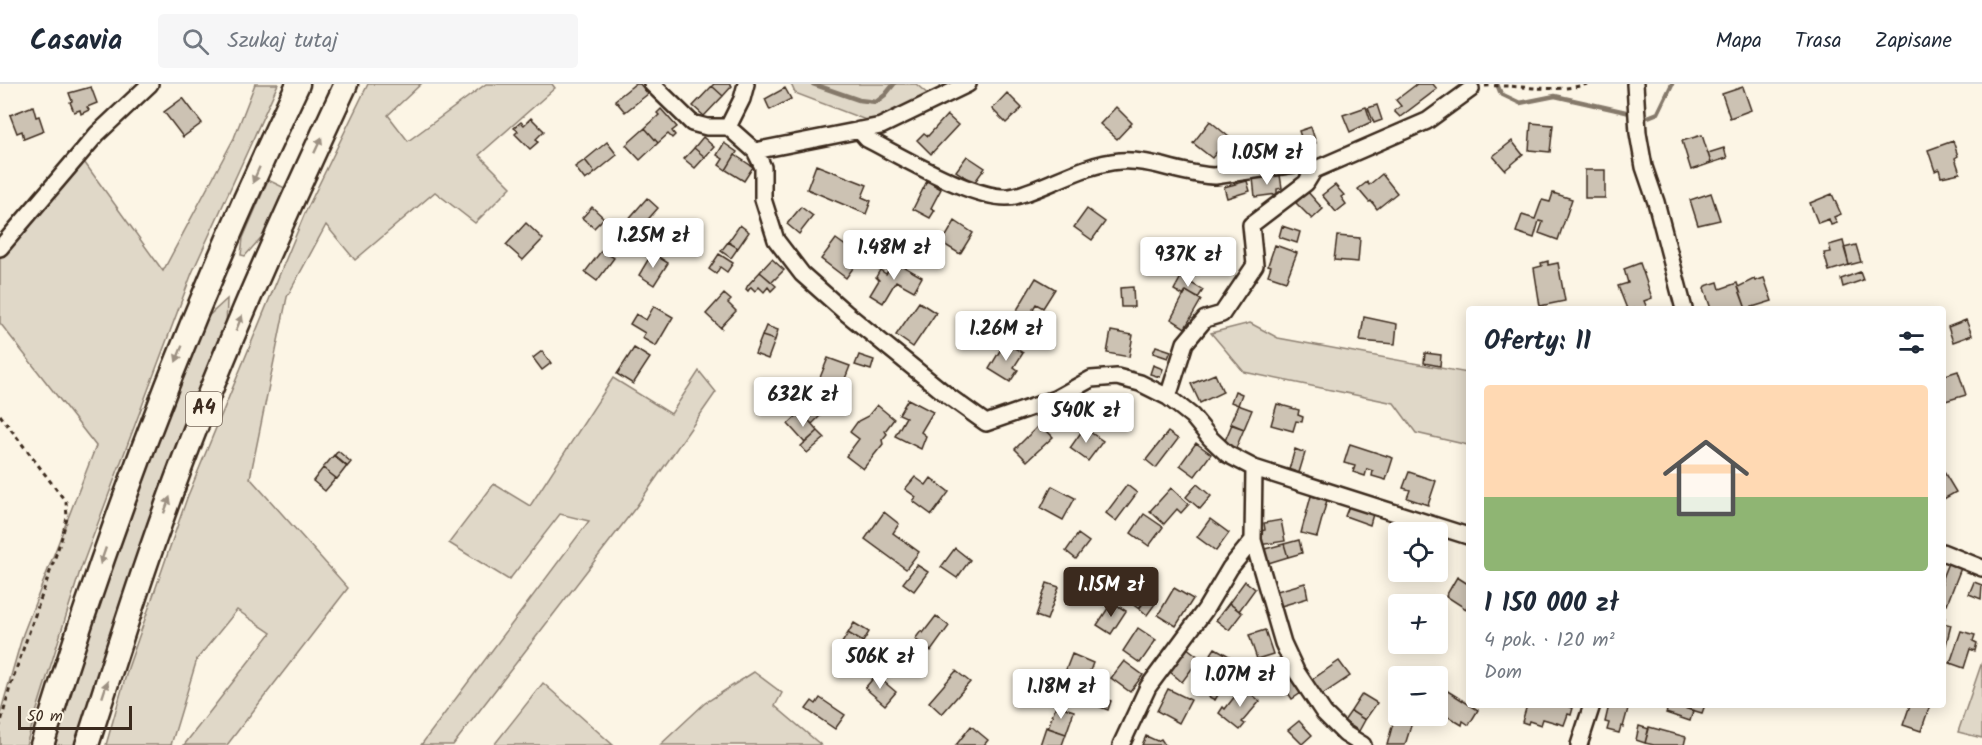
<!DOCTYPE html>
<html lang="pl">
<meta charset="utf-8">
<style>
:root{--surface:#fff;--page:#f6f6f7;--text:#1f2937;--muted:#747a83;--line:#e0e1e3;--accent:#3b2a1e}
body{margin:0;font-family:Kalam,sans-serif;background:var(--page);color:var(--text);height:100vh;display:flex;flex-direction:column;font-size:22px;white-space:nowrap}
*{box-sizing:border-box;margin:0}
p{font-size:20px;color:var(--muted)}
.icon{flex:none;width:33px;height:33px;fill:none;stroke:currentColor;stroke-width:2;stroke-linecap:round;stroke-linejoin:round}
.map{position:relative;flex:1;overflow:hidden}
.side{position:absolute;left:1466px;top:222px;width:480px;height:402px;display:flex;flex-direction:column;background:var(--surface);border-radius:6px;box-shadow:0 3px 15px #0003}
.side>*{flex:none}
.controls{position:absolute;left:1388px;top:438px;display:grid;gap:12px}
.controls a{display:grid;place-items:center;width:60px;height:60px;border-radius:6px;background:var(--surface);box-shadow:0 3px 15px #0003;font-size:30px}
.scale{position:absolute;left:18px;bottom:15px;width:114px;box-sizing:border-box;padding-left:6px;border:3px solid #3b2a1e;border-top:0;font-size:16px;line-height:21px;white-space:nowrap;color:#3b2a1e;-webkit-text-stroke:4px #fcf5e5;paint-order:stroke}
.price{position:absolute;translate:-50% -51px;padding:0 14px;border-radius:6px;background:#fff;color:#222;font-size:20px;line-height:39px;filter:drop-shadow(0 2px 3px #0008)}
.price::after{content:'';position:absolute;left:50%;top:36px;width:18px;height:14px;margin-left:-9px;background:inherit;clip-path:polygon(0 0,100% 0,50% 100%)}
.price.active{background:var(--accent);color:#fff}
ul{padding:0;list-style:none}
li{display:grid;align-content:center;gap:12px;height:318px;padding:0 18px}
li span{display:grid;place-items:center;height:186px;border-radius:6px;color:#555}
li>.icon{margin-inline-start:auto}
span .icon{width:108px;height:108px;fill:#fffc;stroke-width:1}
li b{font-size:26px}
h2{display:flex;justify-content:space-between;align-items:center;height:72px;padding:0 18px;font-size:26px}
header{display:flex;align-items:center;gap:36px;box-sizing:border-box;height:84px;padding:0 30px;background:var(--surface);border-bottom:2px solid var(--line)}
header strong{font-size:28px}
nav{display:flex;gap:33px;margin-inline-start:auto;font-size:21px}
.search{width:420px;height:54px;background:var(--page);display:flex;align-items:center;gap:15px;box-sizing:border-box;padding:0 21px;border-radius:6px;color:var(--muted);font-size:22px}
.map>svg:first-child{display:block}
</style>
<header>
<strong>Casavia</strong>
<div class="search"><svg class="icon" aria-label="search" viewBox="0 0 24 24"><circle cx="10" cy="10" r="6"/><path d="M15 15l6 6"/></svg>Szukaj tutaj</div>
<nav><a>Mapa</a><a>Trasa</a><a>Zapisane</a></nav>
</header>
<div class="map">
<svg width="1982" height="661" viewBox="0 0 1982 661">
<rect width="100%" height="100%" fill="#fcf5e5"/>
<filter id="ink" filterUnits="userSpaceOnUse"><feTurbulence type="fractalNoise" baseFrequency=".0167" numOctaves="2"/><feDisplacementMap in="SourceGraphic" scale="12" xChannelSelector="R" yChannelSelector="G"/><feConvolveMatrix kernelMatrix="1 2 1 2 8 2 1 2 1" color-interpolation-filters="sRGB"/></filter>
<g filter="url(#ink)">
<!-- green -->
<path fill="#e0d8c8" stroke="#8e8173" stroke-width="1.5" d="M255,0H278L192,189L80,487L26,661H0V630L23,550L96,362L0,239V168L82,75L163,187L234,54Z
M368,0H421L388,31L408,57L486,0H552L555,4L479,71L511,103L475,139L435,108L355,176L326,141L287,213L250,394L348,504L227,661H184L271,549L237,526L197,575L171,661H106L128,584L187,414L305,129Z
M791,0H916L930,12L871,38L795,9Z
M268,96L285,104L266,148L245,172L241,171L243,154Z
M227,215L226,247L77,661H53L122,447L202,238Z
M1250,239L1278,254L1468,289V361L1416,349L1394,319L1244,288L1211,249Z
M699,287L716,308L636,423L453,661H421L589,437L560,430L509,496L449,459L494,400L530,422L613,294L671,330Z
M1982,578V654L1958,648Z
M754,588L782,609L775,622L821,661H660L705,619Z
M543,599L613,661H494Z"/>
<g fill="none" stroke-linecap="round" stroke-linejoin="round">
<!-- stream -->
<path stroke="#85796b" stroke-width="4.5" d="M813,0L859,16L876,18L885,11L894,0
M1497,0L1501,10L1520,19L1555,12L1648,33L1658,29L1672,0"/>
</g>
<!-- building -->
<path fill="#ccc2b3" stroke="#3b2a1e" stroke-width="1.5" d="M635,0H640L648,10L625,28L615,16Z
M714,0H730L732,2L723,12L712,2Z
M1417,0H1433L1437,5L1400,33L1394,27L1401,22L1396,16Z
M712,2L723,12L704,32L693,22Z
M91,3L97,19L87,23L89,26L81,30L80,26L74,28L70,18L72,17L69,9Z
M1743,3L1751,26L1730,34L1722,10Z
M785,4L791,15L770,26L765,15Z
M1007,9L1022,24L1006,39L992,25Z
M183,14L202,39L183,53L164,28Z
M1377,21L1382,36L1374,39L1368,24Z
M33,22L36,33L39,32L44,47L24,55L22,47L17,49L10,31Z
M1116,23L1132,39L1117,55L1100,40Z
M1366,23L1371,38L1350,48L1343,31Z
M661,25L677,43L672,47L675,51L672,54L668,50L658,59L645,44L659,31L657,29Z
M947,31L958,41L931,70L917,56L924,49L928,52Z
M531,34L544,47L536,55L538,58L530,65L515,50L518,47L514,44L521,38L524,41Z
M1210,37L1229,53L1212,74L1193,59Z
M1531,39L1553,41L1550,68L1529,66Z
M1311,43L1316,59L1304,62L1299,47Z
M645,44L658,59L640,76L626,61Z
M1702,51L1711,79L1691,86L1682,57Z
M703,53L714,63L705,73L694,64Z
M1512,57L1523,71L1505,86L1493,72Z
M1953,57L1958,72L1955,74L1960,89L1941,93L1939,85L1935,87L1928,66Z
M607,58L617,71L595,89L585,76Z
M724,59L737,68L726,86L719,81L723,75L717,71Z
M694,64L705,73L695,84L684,75Z
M1724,64L1727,74L1711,79L1708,69Z
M735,71L753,83L744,97L726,86Z
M967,72L985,84L974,99L956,87Z
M585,76L595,89L585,96L575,83Z
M816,81L867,101L862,113L871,117L866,130L807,105Z
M1585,86H1605V114H1585Z
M1382,90L1397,109L1377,125L1371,117L1369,118L1358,105L1367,98L1369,101Z
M1280,91L1282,104L1277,105V110L1255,113L1253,94Z
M927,97L941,105L931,124L935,126L930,134L913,125Z
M1247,97L1250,107L1227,114L1224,103Z
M1335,101L1344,111L1341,113L1346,120L1336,128L1322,111Z
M1307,107L1323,125L1312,135L1296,119Z
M1553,109L1572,115L1558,156L1539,149L1543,138L1539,137L1534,154L1516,148L1522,131L1535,135L1542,116L1550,118Z
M1711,109L1720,136L1698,141L1690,116Z
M1832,110L1841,130L1834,133L1837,139L1831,141L1829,135L1818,139L1810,119Z
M647,114L658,124L637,148L626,138Z
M592,123L604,134L594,144L582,134Z
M801,123L813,132L799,150L787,140Z
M1087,125L1105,138L1092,156L1074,143Z
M955,137L973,149L960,170L942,159Z
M526,139L543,155L523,176L506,161Z
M740,141L749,148L738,164L728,158Z
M1282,142L1300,148L1297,159L1279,153Z
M1337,152L1360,154L1358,178L1334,176Z
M836,155L861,173L846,194L821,175Z
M1843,157L1849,181L1829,187L1824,169L1831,168L1829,161Z
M728,158L738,164L731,174L721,167Z
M1275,161L1297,169L1286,197L1268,191L1271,182L1268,181Z
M1856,161L1861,178L1849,181L1844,164Z
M602,166L614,174L597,197L585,188Z
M652,169L668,179L654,201L639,191Z
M719,170L733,179L727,188L720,183L716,190L709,185Z
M1168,174L1178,181L1173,188L1163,181Z
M772,175L784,186L772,198L760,188Z
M894,177L922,193L914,207L896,197L883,219L870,211L879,196L876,193L880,186L886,190Z
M1548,177V181L1558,179L1565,217L1540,222L1534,184L1542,182L1541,179Z
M1640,179L1652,214L1644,217L1647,224L1627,225L1618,202L1628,199L1624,185Z
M760,188L776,202L771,207L768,203L764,208L759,203L755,207L751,203L748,207L746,205L748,201Z
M1860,188L1863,196L1843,203L1841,195Z
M1181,193L1203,206L1198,214L1186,207L1184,212L1174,206Z
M1036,194L1055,205L1043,224L1036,220L1033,225L1036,227L1028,239L1014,231Z
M1764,194L1772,217L1746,225L1738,203L1754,195L1755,197Z
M1718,198L1720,205L1737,199L1746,225H1711L1704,204L1705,202Z
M1133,203L1134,223H1121L1120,204Z
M1186,207L1201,216L1185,244L1171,235Z
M724,210L731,216L728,219L736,227L721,243L722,245L706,230Z
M919,218L936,229L913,263L896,251Z
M654,222L673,233L656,262L642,254L645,249L630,240L636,230L646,236Z
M982,229L1002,242L992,257L972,245Z
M1364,233L1397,240L1395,260L1360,257Z
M1966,236L1972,251L1953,258L1948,243Z
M766,242L778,246L775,256L762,252Z
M1111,247L1133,251L1129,273L1107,269Z
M762,252L775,256L768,275L755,270Z
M1005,258L1023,269L1014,283L1018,286L1010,298L989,285Z
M1156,262L1171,267L1168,274L1153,269Z
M634,264L650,274L633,300L617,290Z
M542,267L551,279L542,286L533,274Z
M1425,269L1441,271L1440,282L1424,279Z
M859,271L874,276L871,286L855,281Z
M828,274L850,282L841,305L819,296Z
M1153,281L1163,285L1160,293L1150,290Z
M1958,287L1966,311L1942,318V292Z
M1215,290L1223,308L1200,319L1191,300Z
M1235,307L1242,310L1238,321L1231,318Z
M813,314L825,327L812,340L800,327Z
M908,315L933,328L921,348L926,352L921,365L895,352L906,333L899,330Z
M1277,320L1299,326L1298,331L1303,333L1302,338L1296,337L1293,347L1271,341Z
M877,321L894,335L885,347L887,350L882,356L883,360L863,385L846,372L859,355L850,348L858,337L868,332Z
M1238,321L1252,326L1244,345L1230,340Z
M801,328L818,347L805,359L788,340Z
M1040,340L1053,353L1027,377L1015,365Z
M1232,340L1244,345L1236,364L1224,359Z
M1084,344L1103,357L1088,377L1070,364Z
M818,347L825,354L807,369L801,362Z
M1168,348L1178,355L1156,384L1146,376Z
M1196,359L1211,370L1195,392L1180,381Z
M1350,360L1393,374L1386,396L1372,392L1373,387L1367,385L1365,392L1353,388L1355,382L1344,379Z
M1295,365L1305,369L1298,392L1288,389Z
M338,367L351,378L347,383L334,372Z
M334,371L347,382L337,395L323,384Z
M323,384L336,394L325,407L313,397Z
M1409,388L1436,397L1428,421L1407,414L1410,406L1403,404Z
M1942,388H1944L1956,408L1942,416Z
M915,393L926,401L931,394L949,408L932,431L913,417L916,413L905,405Z
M1197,400L1211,412L1200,425L1186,413Z
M1127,401L1137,409L1116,437L1106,429Z
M1052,402L1075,414L1063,436L1041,424Z
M1171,404L1189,420L1181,429L1177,425L1164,440L1150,427Z
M1311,412L1327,416L1317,453L1301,449Z
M1349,422L1373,430L1370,441L1345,432Z
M884,428L899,440L893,449L919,468L906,485L865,455Z
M1144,430L1163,443L1149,462L1131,449Z
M1210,435L1229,449L1216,467L1197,453Z
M1281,436L1285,457L1259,461L1257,448L1265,446L1264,439Z
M1078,450L1089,458L1076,475L1066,467Z
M1299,456L1302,469L1288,473L1284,460Z
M1284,460L1288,473L1265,480L1261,466Z
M955,464L970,476L957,494L941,483Z
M1948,479L1961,484L1947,520L1942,518V494Z
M917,481L928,488L914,507L903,499Z
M1457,493L1468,500V521L1466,525L1446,512Z
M1245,497L1255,505L1239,527L1229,519Z
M1974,498L1982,501L1981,515L1969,510Z
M1047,499L1059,503L1047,536L1036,532Z
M1127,499L1147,514L1139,525L1119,510Z
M1305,499L1308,514L1281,522L1277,507Z
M1174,504L1193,515L1176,542L1158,531Z
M1147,514L1155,520L1147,531L1139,524Z
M1112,518L1126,527L1111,550L1097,541Z
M1229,519L1242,529L1229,546L1216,536Z
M936,532L949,542L931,567L915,555L921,547L923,549Z
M1942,533L1945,534L1943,539L1951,541L1945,565H1942Z
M854,539L869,548L863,558L848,549Z
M1138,544L1156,556L1140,579L1123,567Z
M1265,546L1273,570L1257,575L1249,551Z
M1961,547L1975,551L1973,557L1977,559L1975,567L1970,565L1964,584L1950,579Z
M848,549L863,558L850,581L834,572Z
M1186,563L1200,574L1182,598L1169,587Z
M1215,564L1238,577L1215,616L1209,613L1214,605L1205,600L1219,575L1211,570Z
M1072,570L1093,579L1083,605L1111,617L1108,626L1058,606Z
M1277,575L1301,609L1292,615L1282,600L1267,611L1253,592Z
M1124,577L1143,591L1130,608L1111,594Z
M1339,577L1350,592L1320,612L1310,597Z
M956,587L970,598L942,630L929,618Z
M876,591L896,608L885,621L865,604Z
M1242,603L1260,617L1242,638L1245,640L1240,646L1219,629L1223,623L1225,625Z
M1168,605L1191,616L1179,639L1157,627Z
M1446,606L1478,626L1469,641L1463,637L1462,641L1437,626V621Z
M1362,610L1377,619L1365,636L1351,627Z
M820,614L845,631L835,645L806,625L812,617L816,620Z
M1056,621L1074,627L1066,650L1048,644Z
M1398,621V632H1414L1405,661H1387Z
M1527,621H1570V623L1573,624L1571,631L1568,630L1564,641L1543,635L1541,641L1529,637L1528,640L1522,638Z
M1609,621H1629L1623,643L1621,642L1619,649L1607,646L1609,639L1605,638Z
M1669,621H1676L1693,627L1690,637L1666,629Z
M1686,621H1705L1702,629L1685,624Z
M1910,621H1930L1921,647L1903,641Z
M1351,627L1365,636L1359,647L1344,637Z
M1299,637L1312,651L1302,660L1288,646Z
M971,642L988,656L984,661H956Z
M1639,642L1649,645L1645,659L1636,656Z
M1046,643L1066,650L1062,661H1040Z
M1649,643L1686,653L1684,661H1654L1645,659Z
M1146,652L1157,657L1161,655L1165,661H1142Z"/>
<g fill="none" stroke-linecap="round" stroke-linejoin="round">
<!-- minor casing -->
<g stroke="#3b2a1e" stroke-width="20">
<path id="minor" d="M652,0L692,39L707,43H728
M746,0L742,15L728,43L755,67L763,83V115L776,156L802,190L846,229L947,311L986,339L1055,315L1091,295L1117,293L1140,299L1168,313L1192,332L1210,354L1227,370L1254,384L1468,452
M1635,0L1638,49L1644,83L1656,118L1684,225
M859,46L867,55C899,71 981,121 1015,112C1050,103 1082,80 1120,77C1152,75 1183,91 1215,92L1295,80H1303L1314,86
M755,67L881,42L968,0
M0,164L97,50L150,0
M1168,313L1185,259L1205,235L1222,230L1255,181L1251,141L1306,99L1314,86L1427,37L1471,5
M1254,384L1253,456L1283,559L1296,587L1324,629L1345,650L1363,661
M1942,468L1982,484
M1121,661L1148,603L1205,526L1230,484L1253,456
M1579,661L1592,621"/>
</g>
<!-- highway casing -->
<g stroke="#3b2a1e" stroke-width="27">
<path id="highway" d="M42,661C111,435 196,214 298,0
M87,661C109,593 130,525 154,457C208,301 276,150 346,0"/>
</g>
<!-- path -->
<path stroke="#3b2a1e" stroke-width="3" stroke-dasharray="4.5 4.5" stroke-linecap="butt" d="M1485,2C1518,0 1553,10 1587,0
M0,331L66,418L67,434L61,456L10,603L0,642"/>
<!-- minor -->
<use href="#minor" stroke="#fcf5e5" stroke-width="15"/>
<!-- highway -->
<use href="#highway" stroke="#fcf5e5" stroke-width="22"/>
</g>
<!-- one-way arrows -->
<defs><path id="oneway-solid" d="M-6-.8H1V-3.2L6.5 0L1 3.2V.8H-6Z" transform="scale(1.5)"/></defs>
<g fill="#9c9082">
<use href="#oneway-solid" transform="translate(318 61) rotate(-65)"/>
<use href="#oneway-solid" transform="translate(256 91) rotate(114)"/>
<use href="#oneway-solid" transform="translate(239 239) rotate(-68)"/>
<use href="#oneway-solid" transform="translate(179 270) rotate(112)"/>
<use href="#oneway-solid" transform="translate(167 421) rotate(-70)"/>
<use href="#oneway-solid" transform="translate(103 472) rotate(109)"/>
<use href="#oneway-solid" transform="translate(105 605) rotate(-72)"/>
</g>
</g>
<g text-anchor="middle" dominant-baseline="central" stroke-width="6" stroke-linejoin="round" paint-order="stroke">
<!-- shield labels -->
<rect fill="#fcf5e5" stroke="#75675a" stroke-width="1.5" x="186" y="308" width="36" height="34" rx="4.5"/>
<g font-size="20" font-weight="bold" fill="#3b2a1e">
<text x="204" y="325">A4</text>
</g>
</g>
</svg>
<div class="controls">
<a><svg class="icon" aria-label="locate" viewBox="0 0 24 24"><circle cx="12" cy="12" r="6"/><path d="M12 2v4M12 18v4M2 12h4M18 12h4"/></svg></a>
<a>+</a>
<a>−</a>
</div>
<div class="scale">50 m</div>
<b class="price" style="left:1267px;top:102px">1.05M zł</b>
<b class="price" style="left:653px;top:185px">1.25M zł</b>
<b class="price" style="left:894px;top:197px">1.48M zł</b>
<b class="price" style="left:1188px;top:204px">937K zł</b>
<b class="price" style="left:1006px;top:278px">1.26M zł</b>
<b class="price" style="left:803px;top:344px">632K zł</b>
<b class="price" style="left:1086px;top:360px">540K zł</b>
<b class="price active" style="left:1111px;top:534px">1.15M zł</b>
<b class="price" style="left:880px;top:606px">506K zł</b>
<b class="price" style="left:1240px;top:624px">1.07M zł</b>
<b class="price" style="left:1061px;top:636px">1.18M zł</b>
<section class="side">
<h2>Oferty: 11<svg class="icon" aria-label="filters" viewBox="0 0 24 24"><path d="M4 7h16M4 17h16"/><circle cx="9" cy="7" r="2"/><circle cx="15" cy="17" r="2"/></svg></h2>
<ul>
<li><span style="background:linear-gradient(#ffd9b3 60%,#8fb573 0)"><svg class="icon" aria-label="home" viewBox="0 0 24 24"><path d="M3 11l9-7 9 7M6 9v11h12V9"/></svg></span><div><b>1 150 000 zł</b><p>4 pok. · 120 m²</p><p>Dom</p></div></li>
</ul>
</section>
</div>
